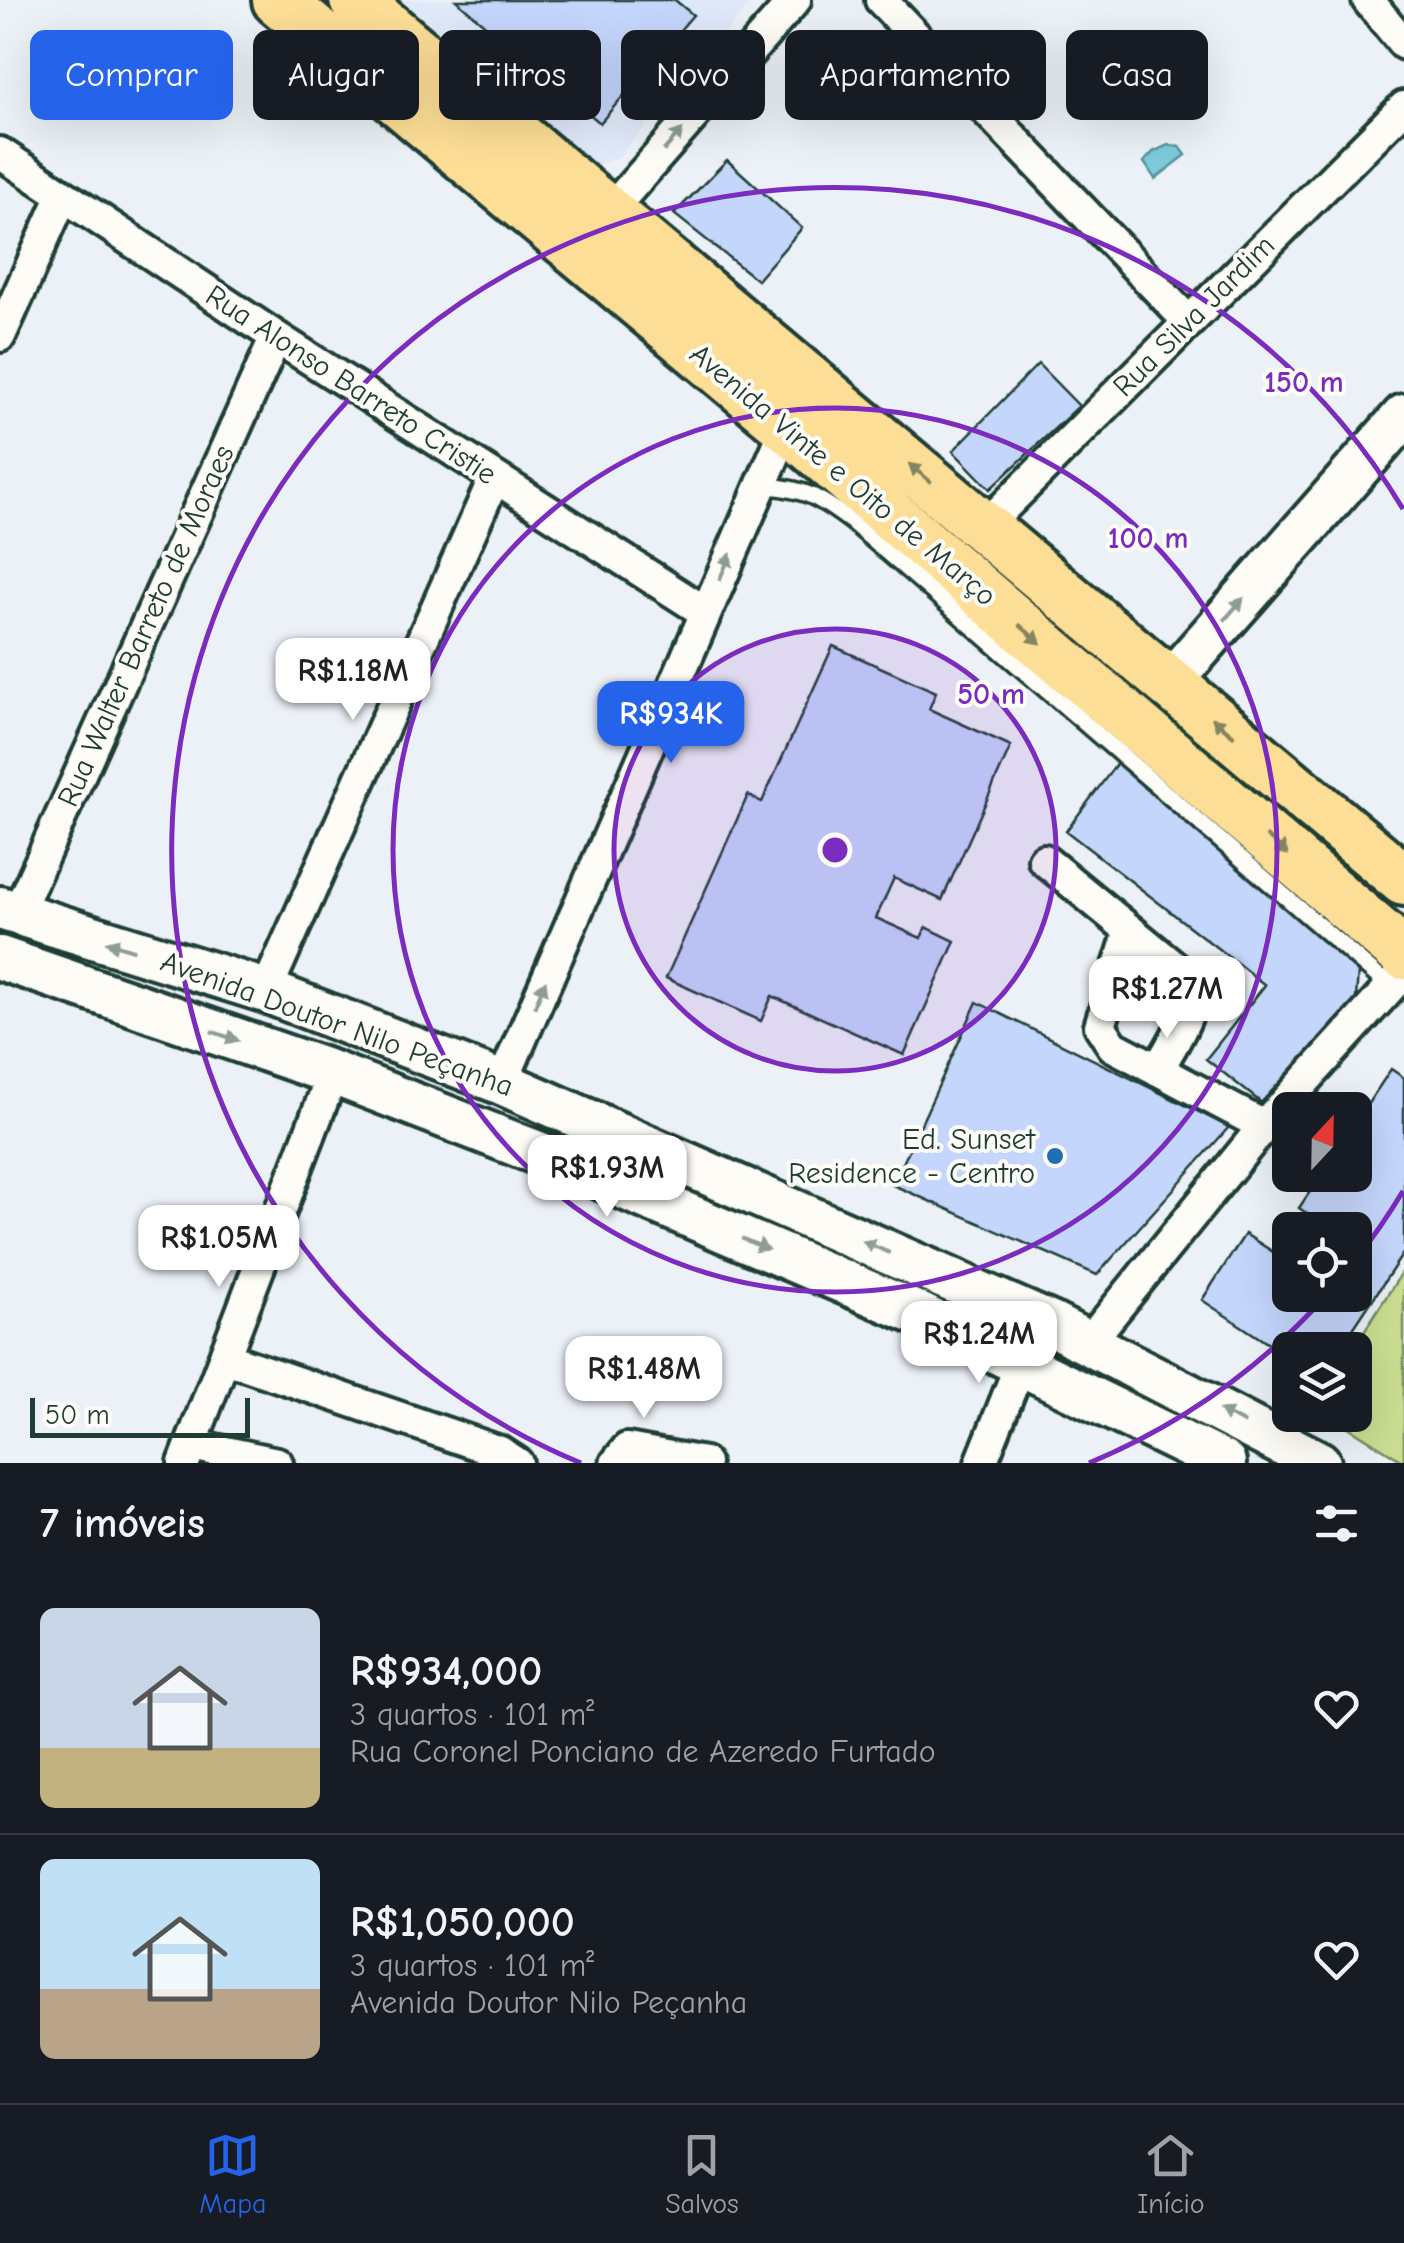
<!DOCTYPE html>
<html lang="pt">
<meta charset="utf-8">
<style>
:root{--surface:#171b24;--page:#20242c;--text:#f1f3f6;--muted:#9ea1a6;--line:#363941;--accent:#2563eb}
body{margin:0;font-family:"Comic Neue",sans-serif;background:var(--page);color:var(--text);height:100vh;display:flex;flex-direction:column;font-size:38px;white-space:nowrap}
*{box-sizing:border-box;margin:0}
p{font-size:32px;color:var(--muted)}
.icon{flex:none;width:55px;height:55px;fill:none;stroke:currentColor;stroke-width:2;stroke-linecap:round;stroke-linejoin:round}
.map{position:relative;height:1463px;overflow:hidden}
.details{display:flex;flex-direction:column;background:var(--surface);flex:1}
.details>*{flex:none}
.banner{position:absolute;left:30px;top:30px;width:1345px;height:90px;display:flex;gap:20px}
.needle{width:65px;rotate:22deg}
.buttons{position:absolute;left:1272px;top:1092px;display:grid;gap:20px}
.buttons a{display:grid;place-items:center;width:100px;height:100px;border-radius:15px;background:var(--surface);box-shadow:0 10px 40px #0002;font-size:50px}
.scale{position:absolute;left:30px;bottom:25px;width:220px;box-sizing:border-box;padding-left:10px;border:5px solid #1f3d34;border-top:0;font-size:28px;line-height:35px;white-space:nowrap;color:#1f3d34;-webkit-text-stroke:8px #fdfcf7;paint-order:stroke}
.price{position:absolute;translate:-50% -85px;padding:0 22px;border-radius:20px;background:#fff;color:#222;font-size:32px;line-height:65px;filter:drop-shadow(0 2px 5px #0008)}
.price::after{content:'';position:absolute;left:50%;top:60px;width:30px;height:22px;margin-left:-15px;background:inherit;clip-path:polygon(0 0,100% 0,50% 100%)}
.price.selected{background:var(--accent);color:#fff}
ul{padding:0;list-style:none}
li{display:flex;align-items:center;gap:30px;height:250px;padding:0 40px}
li+li{border-top:2px solid var(--line)}
li span{display:grid;place-items:center;flex:none;width:280px;height:200px;border-radius:15px;color:#555}
li>.icon{margin-inline-start:auto}
span .icon{width:120px;height:120px;fill:#fffc;stroke-width:1}
li b{font-size:42px}
h2{display:flex;justify-content:space-between;align-items:center;height:120px;padding:0 40px;font-size:42px}
.chip{padding:0 35px;border-radius:15px;background:var(--surface);box-shadow:0 10px 40px #0002;font-size:35px;line-height:90px}
.chip.selected{background:var(--accent);color:#fff}
.tabs{display:flex;justify-content:space-around;align-items:center;height:140px;border-top:2px solid var(--line);background:var(--surface);font-size:28px;color:var(--muted)}
.tabs a{display:grid;justify-items:center;gap:5px}
.tabs .selected{color:var(--accent)}
.map>svg:first-child{display:block}
</style>
<div class="map">
<svg width="1404" height="1463" viewBox="0 0 1404 1463">
<rect width="100%" height="100%" fill="#ecf1f8"/>
<filter id="ink" filterUnits="userSpaceOnUse"><feTurbulence type="fractalNoise" baseFrequency=".01" numOctaves="2"/><feDisplacementMap in="SourceGraphic" scale="20" xChannelSelector="R" yChannelSelector="G"/><feConvolveMatrix kernelMatrix="1 2 1 2 8 2 1 2 1" color-interpolation-filters="sRGB"/></filter>
<g filter="url(#ink)">
<!-- built -->
<path fill="#e0e9f9" d="M402,0H753L618,158L599,164L592,162Z"/>
<!-- green -->
<path fill="#cadd91" stroke="#748d62" stroke-width="2.5" d="M1404,1269V1462L1329,1415H1355V1350H1352Z"/>
<!-- water -->
<path fill="#7ccada" stroke="#579298" stroke-width="2.5" d="M1168,145L1180,147L1186,155L1155,179L1144,162L1153,152Z"/>
<!-- building -->
<path fill="#c5d6fc" stroke="#1f3d34" stroke-width="2.5" d="M456,0H675L693,15L600,123Z
M727,160L802,228L757,280L674,214Z
M1038,364L1079,406L990,489L953,451Z
M833,646L936,692L929,709L1011,746L942,900L894,878L876,918L921,938L926,927L955,941L904,1055L772,996L761,1021L666,978L748,795L762,802Z
M1118,762L1358,972L1355,1011L1268,1108L1206,1059L1265,985L1066,831Z
M977,1002L1229,1127L1097,1275L893,1185Z
M1391,1069L1404,1078V1252L1339,1350H1290V1358L1202,1300L1245,1234L1284,1259L1290,1250V1295H1355V1230H1303L1312,1217L1299,1208L1321,1175H1355V1123Z"/>
<g fill="none" stroke-linecap="round" stroke-linejoin="round">
<!-- service casing -->
<g stroke="#1f3d34" stroke-width="22">
<path id="service" d="M760,485C805,489 816,495 852,522L1390,987"/>
</g>
<!-- minor casing -->
<g stroke="#1f3d34" stroke-width="38">
<path id="minor" d="M881,0L1188,321
M1368,0L1404,44
M0,153L276,337L705,612
M608,213L795,0
M0,336L63,195
M985,526L1404,107
M1044,860L1187,977C1202,1005 1171,1044 1158,1070
M17,914L276,337
M1130,931L1100,1026L1113,1046L1264,1126
M266,991L494,479
M502,1083L787,426
M1089,1342L1264,1126L1404,972
M226,1358L500,1452L517,1463
M192,1445L277,1463
M184,1463L333,1073
M616,1463L627,1449L704,1463
M981,1463L1021,1363"/>
</g>
<!-- secondary casing -->
<g stroke="#1f3d34" stroke-width="50">
<path id="secondary" d="M1170,682L1404,416
M0,908L266,991L502,1083L1051,1324L1319,1463
M0,958L333,1073L587,1172L921,1315L1224,1463"/>
</g>
<!-- primary casing -->
<g stroke="#1f3d34" stroke-width="58">
<path id="primary" d="M278,0L787,426L1404,954
M355,0L1404,880"/>
</g>
<!-- service -->
<use href="#service" stroke="#fdfcf7" stroke-width="15"/>
<!-- minor -->
<use href="#minor" stroke="#fdfcf7" stroke-width="30"/>
<!-- secondary -->
<use href="#secondary" stroke="#fdfcf7" stroke-width="42"/>
<!-- primary -->
<use href="#primary" stroke="#fdde96" stroke-width="50"/>
</g>
<!-- one-way arrows -->
<defs><path id="oneway-solid" d="M-6-.8H1V-3.2L6.5 0L1 3.2V.8H-6Z" transform="scale(2.5)"/></defs>
<g fill="#8e9c96">
<use href="#oneway-solid" transform="translate(673 140) rotate(-49)"/>
<use href="#oneway-solid" transform="translate(725 567) rotate(-67)"/>
<use href="#oneway-solid" transform="translate(1234 609) rotate(-49)"/>
<use href="#oneway-solid" transform="translate(120 946) rotate(-163)"/>
<use href="#oneway-solid" transform="translate(540 994) rotate(-67)"/>
<use href="#oneway-solid" transform="translate(225 1036) rotate(19)"/>
<use href="#oneway-solid" transform="translate(755 1244) rotate(23)"/>
<use href="#oneway-solid" transform="translate(876 1247) rotate(-156)"/>
<use href="#oneway-solid" transform="translate(1232 1417) rotate(-152)"/>
</g>
<g fill="#838560">
<use href="#oneway-solid" transform="translate(920 473) rotate(-140)"/>
<use href="#oneway-solid" transform="translate(1030 634) rotate(41)"/>
<use href="#oneway-solid" transform="translate(1223 727) rotate(-140)"/>
<use href="#oneway-solid" transform="translate(1277 845) rotate(41)"/>
</g>
</g>
<!-- distance rings -->
<circle cx="835" cy="850" r="221" fill="#7b2cbf" fill-opacity=".12"/>
<g fill="none" stroke="#7b2cbf" stroke-width="5">
<circle cx="835" cy="850" r="221"/>
<circle cx="835" cy="850" r="442"/>
<path d="M1403 1191A663 663 0 0 1 1357 1258M1324 1298A663 663 0 0 1 1089 1463M581 1463A663 663 0 1 1 1403 509"/>
</g>
<!-- markers -->
<circle fill="#1f6fb2" stroke="#fdfcf7" stroke-width="4" cx="1055" cy="1156" r="10"/>
<g text-anchor="middle" dominant-baseline="central" stroke-width="8" stroke-linejoin="round" paint-order="stroke">
<!-- street labels -->
<g font-size="30" fill="#1f3d34" stroke="#fdfcf7">
<text transform="translate(1194 316) rotate(-45)">Rua Silva Jardim</text>
<text transform="translate(351 385) rotate(33)">Rua Alonso Barreto Cristie</text>
<text transform="translate(843 475) rotate(40)">Avenida Vinte e Oito de Março</text>
<text transform="translate(146 626) rotate(-66)">Rua Walter Barreto de Moraes</text>
<text transform="translate(337 1024) rotate(20)">Avenida Doutor Nilo Peçanha</text>
</g>
<!-- poi labels -->
<g font-size="30" fill="#1f3d34" stroke="#fdfcf7" text-anchor="end">
<text x="1035" y="1139">Ed. Sunset<tspan x="1035" dy="34">Residence - Centro</tspan></text>
</g>
</g>
<circle cx="835" cy="850" r="15" fill="#7b2cbf" stroke="#fdfcf7" stroke-width="5"/>
<g font-size="30" text-anchor="middle" font-weight="bold" fill="#7b2cbf" stroke="#fdfcf7" stroke-width="8" stroke-linejoin="round" paint-order="stroke">
<text x="1304" y="392">150 m</text>
<text x="1148" y="548">100 m</text>
<text x="991" y="704">50 m</text>
</g>
</svg>
<div class="buttons">
<a><svg class="needle" viewBox="-14 -14 28 28"><path d="M0-13l5 13h-10z" fill="#e53935"/><path d="M0 13l5-13h-10z" fill="#9ea1a6"/></svg></a>
<a><svg class="icon" aria-label="locate" viewBox="0 0 24 24"><circle cx="12" cy="12" r="6"/><path d="M12 2v4M12 18v4M2 12h4M18 12h4"/></svg></a>
<a><svg class="icon" aria-label="layers" viewBox="0 0 24 24"><path d="M12 4l9 5-9 5-9-5zM3 14l9 5 9-5"/></svg></a>
</div>
<div class="scale">50 m</div>
<b class="price" style="left:353px;top:723px">R$1.18M</b>
<b class="price selected" style="left:671px;top:766px">R$934K</b>
<b class="price" style="left:1167px;top:1041px">R$1.27M</b>
<b class="price" style="left:607px;top:1220px">R$1.93M</b>
<b class="price" style="left:219px;top:1290px">R$1.05M</b>
<b class="price" style="left:979px;top:1386px">R$1.24M</b>
<b class="price" style="left:644px;top:1421px">R$1.48M</b>
<div class="banner">
<a class="chip selected">Comprar</a>
<a class="chip">Alugar</a>
<a class="chip">Filtros</a>
<a class="chip">Novo</a>
<a class="chip">Apartamento</a>
<a class="chip">Casa</a>
</div>
</div>
<section class="details">
<h2>7 imóveis<svg class="icon" aria-label="filters" viewBox="0 0 24 24"><path d="M4 7h16M4 17h16"/><circle cx="9" cy="7" r="2"/><circle cx="15" cy="17" r="2"/></svg></h2>
<ul>
<li><span style="background:linear-gradient(#c9d6e8 70%,#c2b280 0)"><svg class="icon" aria-label="home" viewBox="0 0 24 24"><path d="M3 11l9-7 9 7M6 9v11h12V9"/></svg></span><div><b>R$934,000</b><p>3 quartos · 101 m²</p><p>Rua Coronel Ponciano de Azeredo Furtado</p></div><svg class="icon" aria-label="heart" viewBox="0 0 24 24"><path d="M12 20l-8-8c-3-5 5-10 8-4 3-6 11-1 8 4z"/></svg></li>
<li><span style="background:linear-gradient(#bfe0f5 65%,#b9a48a 0)"><svg class="icon" aria-label="home" viewBox="0 0 24 24"><path d="M3 11l9-7 9 7M6 9v11h12V9"/></svg></span><div><b>R$1,050,000</b><p>3 quartos · 101 m²</p><p>Avenida Doutor Nilo Peçanha</p></div><svg class="icon" aria-label="heart" viewBox="0 0 24 24"><path d="M12 20l-8-8c-3-5 5-10 8-4 3-6 11-1 8 4z"/></svg></li>
</ul>
</section>
<nav class="tabs">
<a class="selected"><svg class="icon" aria-label="map" viewBox="0 0 24 24"><path d="M3 6l6-2 6 2 6-2v14l-6 2-6-2-6 2zM9 4v14M15 6v14"/></svg>Mapa</a>
<a><svg class="icon" aria-label="saved" viewBox="0 0 24 24"><path d="M7 4h10v16l-5-4-5 4z"/></svg>Salvos</a>
<a><svg class="icon" aria-label="home" viewBox="0 0 24 24"><path d="M3 11l9-7 9 7M6 9v11h12V9"/></svg>Início</a>
</nav>
